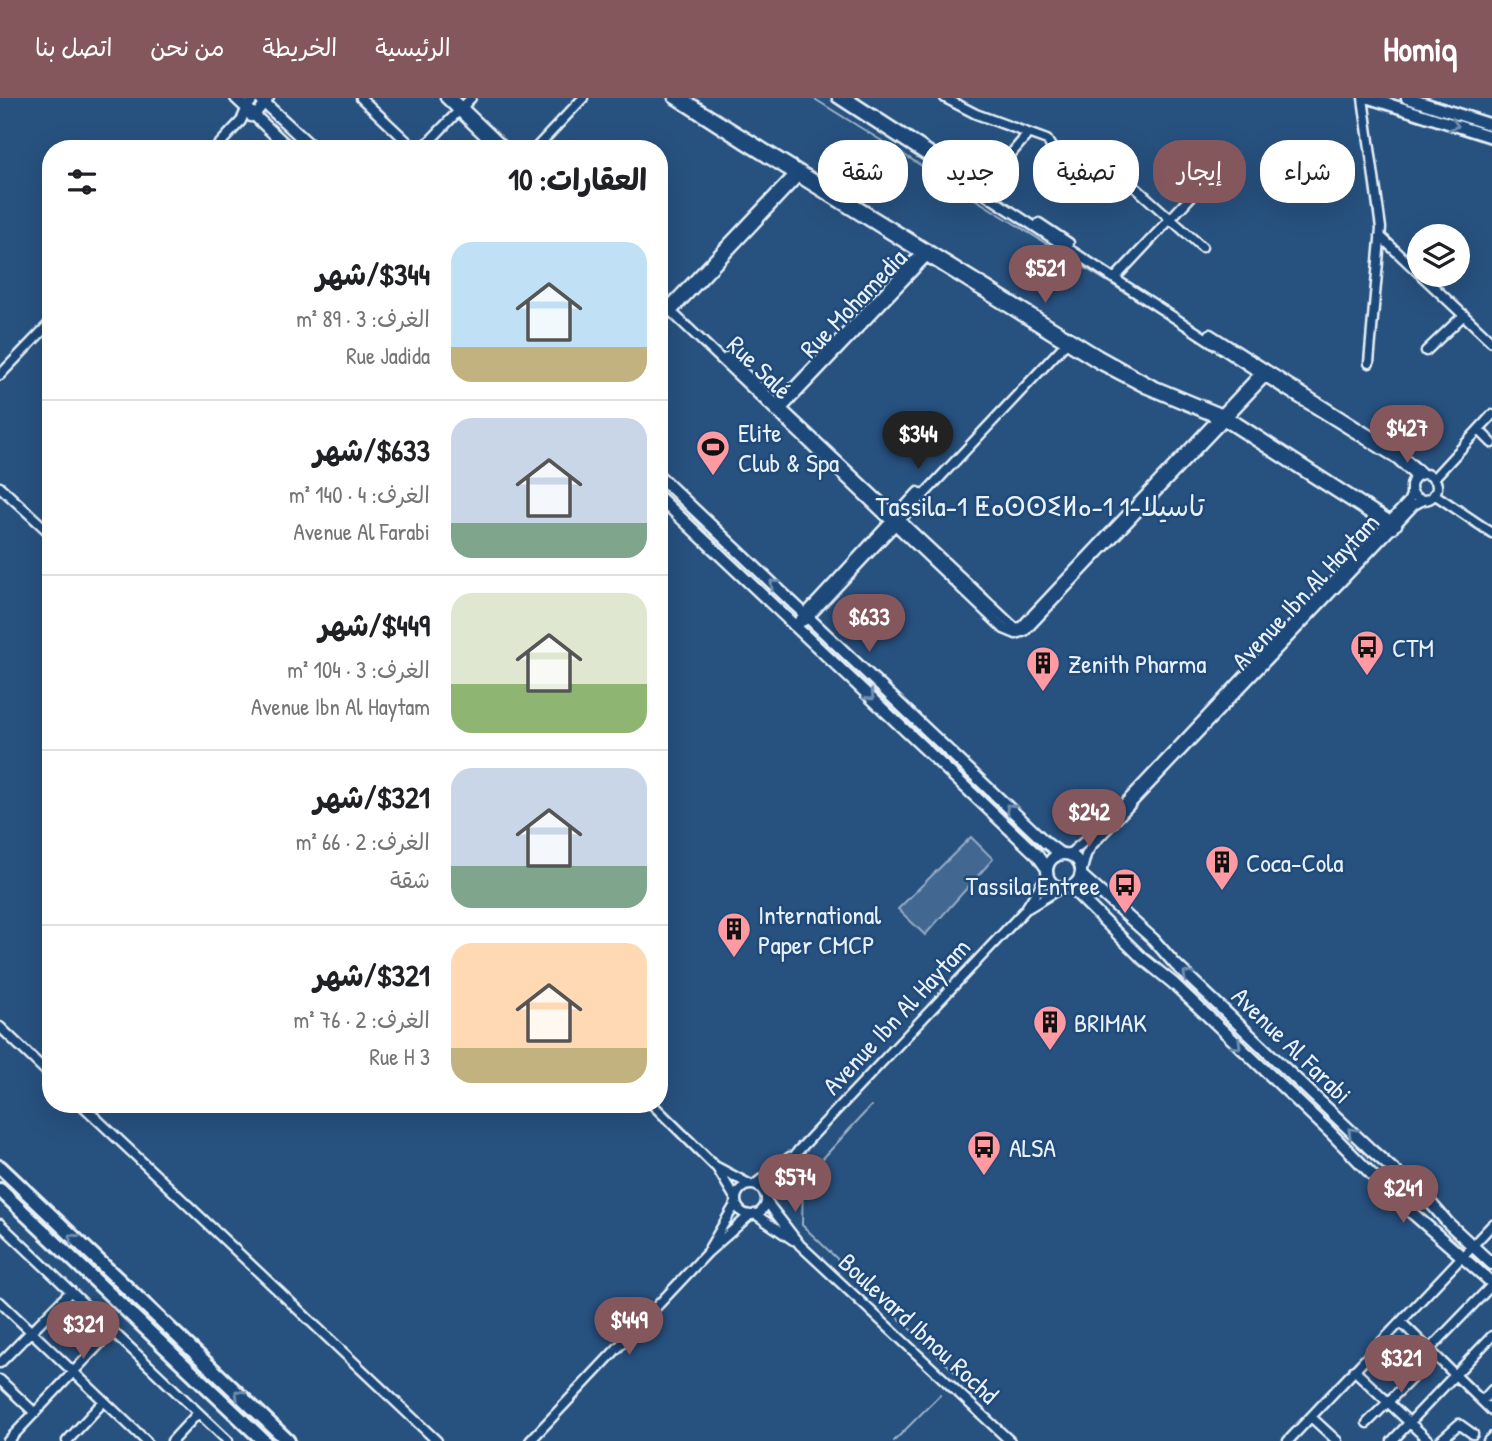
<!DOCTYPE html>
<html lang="ar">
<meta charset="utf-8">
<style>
:root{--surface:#fff;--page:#f2f2f2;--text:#202124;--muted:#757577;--line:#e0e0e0;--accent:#84575d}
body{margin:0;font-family:"Patrick Hand","Playpen Sans Arabic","Noto Sans Tifinagh",sans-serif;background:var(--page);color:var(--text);direction:rtl;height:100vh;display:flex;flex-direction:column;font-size:26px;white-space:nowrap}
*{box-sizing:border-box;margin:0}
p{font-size:23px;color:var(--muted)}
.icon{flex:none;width:38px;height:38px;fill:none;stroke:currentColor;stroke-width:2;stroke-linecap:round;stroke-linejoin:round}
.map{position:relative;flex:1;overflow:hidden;direction:ltr}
.sheet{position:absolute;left:42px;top:42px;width:626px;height:973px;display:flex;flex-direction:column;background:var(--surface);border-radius:28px;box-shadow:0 7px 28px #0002;direction:rtl}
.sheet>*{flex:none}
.top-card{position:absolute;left:690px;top:42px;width:665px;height:63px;direction:rtl;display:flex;gap:14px}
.buttons{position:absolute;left:1407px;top:126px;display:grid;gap:14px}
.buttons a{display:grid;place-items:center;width:63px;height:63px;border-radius:50%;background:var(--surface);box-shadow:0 7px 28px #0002;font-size:35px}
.price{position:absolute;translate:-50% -60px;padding:0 16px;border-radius:24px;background:var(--accent);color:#fff;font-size:23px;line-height:46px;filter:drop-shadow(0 2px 4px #0008)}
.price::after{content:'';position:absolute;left:50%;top:42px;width:21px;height:16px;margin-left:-10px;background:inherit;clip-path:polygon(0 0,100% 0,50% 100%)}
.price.selected{background:#222;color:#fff}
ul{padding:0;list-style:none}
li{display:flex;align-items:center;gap:21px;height:175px;padding:0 21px}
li+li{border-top:2px solid var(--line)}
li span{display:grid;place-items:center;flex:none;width:196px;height:140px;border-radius:21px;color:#555}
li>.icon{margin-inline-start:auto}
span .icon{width:84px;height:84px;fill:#fffc;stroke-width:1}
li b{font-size:30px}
h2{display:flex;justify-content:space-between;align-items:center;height:84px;padding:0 21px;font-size:30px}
.chip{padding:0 24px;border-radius:28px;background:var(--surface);box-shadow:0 7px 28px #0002;font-size:24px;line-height:63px}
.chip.selected{background:var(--accent);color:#fff}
header{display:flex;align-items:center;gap:42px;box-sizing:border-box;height:98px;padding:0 35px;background:var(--accent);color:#fff}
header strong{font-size:33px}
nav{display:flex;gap:38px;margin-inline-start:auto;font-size:24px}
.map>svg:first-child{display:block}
</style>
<header>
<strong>Homiq</strong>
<nav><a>الرئيسية</a><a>الخريطة</a><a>من نحن</a><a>اتصل بنا</a></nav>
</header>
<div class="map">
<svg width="1492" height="1343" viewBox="0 0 1492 1343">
<rect width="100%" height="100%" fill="#27517f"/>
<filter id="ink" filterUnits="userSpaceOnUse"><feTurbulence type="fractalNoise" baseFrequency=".0143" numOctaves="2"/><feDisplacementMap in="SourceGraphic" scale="14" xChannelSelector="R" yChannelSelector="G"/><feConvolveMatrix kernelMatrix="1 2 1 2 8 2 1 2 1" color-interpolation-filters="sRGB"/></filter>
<g filter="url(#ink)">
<!-- green -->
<path fill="#436891" stroke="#96acc4" stroke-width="2" d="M971,739L993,761L925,837L898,811Z"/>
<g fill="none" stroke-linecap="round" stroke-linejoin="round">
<!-- stream -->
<path stroke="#9db3c9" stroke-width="2" d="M813,0L1228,259
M871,1008L803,1082L802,1127L959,1278
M894,1343L940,1297"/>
<!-- minor casing -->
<g stroke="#e8f1f8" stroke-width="13">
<path id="minor" d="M361,0L415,51
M445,0L498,51
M453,0L506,51
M673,0L746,47L1099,266L1145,290L1224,323L1393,431
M683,0L1099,257L1153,287L1228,318L1397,427
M837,0L1287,293L1397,361L1416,379
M848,0L973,81
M945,0L976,16L1047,42L1053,52L1048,80
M1363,0L1381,130L1369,265
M251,19L255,17L269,0
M215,51L241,23L247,9L255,0
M422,51L471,0
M535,51L583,0
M1136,90L1202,149
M980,92L1028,36
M1039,125L1069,145
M1380,138L1419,175
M1421,177L1492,244
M1115,180L1201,88
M660,203L1004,531L1016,536
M667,210L796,74
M672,214L801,76
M1210,236L1400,356L1423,376
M1426,253L1464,217
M727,259L1015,530
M0,277L51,224
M775,309L923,153
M780,313L930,155
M1479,332L1492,345
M1411 389a13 13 0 1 1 26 0a13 13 0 1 1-26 0Z
M1433,381L1492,317
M0,389L51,436
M1434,396L1492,435
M794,528L806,522L1070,241
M794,528L918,394
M1015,530L1021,529L1262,273
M1016,536L1025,533L1269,275
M1069,756L1105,726L1408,404L1411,397V390
M1082,772L1086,757L1092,747L1414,407L1423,402
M1028,810L1061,790
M0,929L51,978
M81,1006L437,1343
M652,1006L715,1068L749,1086
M717,1070L735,1100
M736 1102a15 15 0 1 1 30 0a15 15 0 1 1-30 0Z
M754,1087L790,1059
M766,1098L798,1053L1025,812L1047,777
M766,1103L800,1147L1010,1343
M755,1116L793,1142
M0,1126L228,1343
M710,1149L736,1105
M0,1204L146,1343
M1401,1224L1492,1313
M1429,1252L1492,1187
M0,1265L71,1193
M1354,1272L1429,1343
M0,1282L35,1315
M1482,1303L1492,1292
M1311,1319L1337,1343
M1367,1325L1412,1280
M8,1343L112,1233
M67,1343L104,1303
M172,1343L198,1315
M530,1343L707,1155L750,1117
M1288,1343L1492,1127
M1392,1343L1492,1238
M1440,1343L1459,1326L1473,1336
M1488,1343L1492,1339"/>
</g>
<!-- tertiary casing -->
<g stroke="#e8f1f8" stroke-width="15">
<path id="tertiary" d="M236,0L290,51
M259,0L314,51
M1369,0L1492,39
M1407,0L1492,27
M660,379L1046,745L1061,756
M660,400L1037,757L1047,771
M1047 773a17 17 0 1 1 34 0a17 17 0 1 1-34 0Z
M1081,777L1153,841L1175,866L1371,1052L1429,1103L1448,1125L1492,1166
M1070,789L1142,860L1173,885L1330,1034L1394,1099L1492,1185"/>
</g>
<!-- trunk casing -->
<g stroke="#e8f1f8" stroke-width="18">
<path id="trunk" d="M0,1069L288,1343
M0,1092L264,1343"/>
</g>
<!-- minor -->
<use href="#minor" stroke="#1f4a7a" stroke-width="8"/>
<!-- tertiary -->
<use href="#tertiary" stroke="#1f4a7a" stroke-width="10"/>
<!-- trunk -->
<use href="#trunk" stroke="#1f4a7a" stroke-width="12"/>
</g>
<!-- one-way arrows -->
<defs><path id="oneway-chevron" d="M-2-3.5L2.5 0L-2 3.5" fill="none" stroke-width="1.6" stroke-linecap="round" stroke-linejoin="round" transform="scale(1.75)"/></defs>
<g stroke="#6f8dac">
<use href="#oneway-chevron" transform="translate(1454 27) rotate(18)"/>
<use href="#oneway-chevron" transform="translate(774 486) rotate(-137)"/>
<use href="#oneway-chevron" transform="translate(870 598) rotate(43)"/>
<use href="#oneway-chevron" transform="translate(1010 710) rotate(-136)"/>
<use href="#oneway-chevron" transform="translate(1187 877) rotate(-136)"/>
<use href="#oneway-chevron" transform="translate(1237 947) rotate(44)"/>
<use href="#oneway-chevron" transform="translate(1352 1034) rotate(-136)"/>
<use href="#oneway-chevron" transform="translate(73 1140) rotate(-137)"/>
<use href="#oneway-chevron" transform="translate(239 1296) rotate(-137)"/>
</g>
</g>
<!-- icons -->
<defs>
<g id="stadium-pin" transform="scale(1.75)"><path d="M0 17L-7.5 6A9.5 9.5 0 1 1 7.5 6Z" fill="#ff9aa2" stroke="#1f4a7a"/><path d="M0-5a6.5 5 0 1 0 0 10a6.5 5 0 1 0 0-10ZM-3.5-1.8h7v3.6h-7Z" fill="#111"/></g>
<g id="bus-pin" transform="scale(1.75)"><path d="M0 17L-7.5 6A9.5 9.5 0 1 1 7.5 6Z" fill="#ff9aa2" stroke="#1f4a7a"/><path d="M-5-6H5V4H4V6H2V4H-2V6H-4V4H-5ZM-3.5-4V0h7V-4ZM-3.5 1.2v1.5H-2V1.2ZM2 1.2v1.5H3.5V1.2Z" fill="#111"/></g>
<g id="building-pin" transform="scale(1.75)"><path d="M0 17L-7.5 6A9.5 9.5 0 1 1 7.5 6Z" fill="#ff9aa2" stroke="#1f4a7a"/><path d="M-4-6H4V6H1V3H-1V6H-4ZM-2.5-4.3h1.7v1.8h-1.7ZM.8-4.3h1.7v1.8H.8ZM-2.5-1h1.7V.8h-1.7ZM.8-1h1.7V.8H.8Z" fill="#111"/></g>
</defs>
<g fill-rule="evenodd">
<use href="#stadium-pin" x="713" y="349"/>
<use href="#bus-pin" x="1367" y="549"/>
<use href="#building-pin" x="1043" y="565"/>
<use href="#building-pin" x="1222" y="764"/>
<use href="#bus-pin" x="1125" y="787"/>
<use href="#building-pin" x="734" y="831"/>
<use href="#building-pin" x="1050" y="924"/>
<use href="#bus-pin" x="984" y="1049"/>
</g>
<g text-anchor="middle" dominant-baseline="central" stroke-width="5" stroke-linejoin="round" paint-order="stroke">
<!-- street labels -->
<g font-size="26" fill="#e8f1f8" stroke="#1f4a7a">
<text transform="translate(853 205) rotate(-46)">Rue Mohamedia</text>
<text transform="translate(760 269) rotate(44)">Rue Salé</text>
<text transform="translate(1305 493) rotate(-47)">Avenue Ibn Al Haytam</text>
<text transform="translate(896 918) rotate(-47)">Avenue Ibn Al Haytam</text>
<text transform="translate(1292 947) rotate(44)">Avenue Al Farabi</text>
<text transform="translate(919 1230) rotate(43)">Boulevard Ibnou Rochd</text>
</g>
<!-- poi labels -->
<g font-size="26" fill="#e8f1f8" stroke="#1f4a7a" text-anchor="start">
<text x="738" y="334">Elite<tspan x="738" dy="30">Club &amp; Spa</tspan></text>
<text x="1392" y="549">CTM</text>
<text x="1068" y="565">Zenith Pharma</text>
<text x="1246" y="764">Coca-Cola</text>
<text x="1100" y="787" text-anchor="end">Tassila Entree</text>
<text x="758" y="816">International<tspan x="758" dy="30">Paper CMCP</tspan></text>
<text x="1074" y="924">BRIMAK</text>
<text x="1009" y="1049">ALSA</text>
</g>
<!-- neighbourhood labels -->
<g font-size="28" fill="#e8f1f8" stroke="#1f4a7a">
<text x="1040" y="408">Tassila-1 ⵟⴰⵙⵙⵉⵍⴰ-1 1-تاسيلا</text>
</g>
</g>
</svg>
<div class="buttons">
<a><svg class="icon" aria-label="layers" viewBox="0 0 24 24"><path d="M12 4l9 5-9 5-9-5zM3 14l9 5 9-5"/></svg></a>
</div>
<b class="price" style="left:1045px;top:207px">$521</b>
<b class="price" style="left:1407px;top:367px">$427</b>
<b class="price selected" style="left:918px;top:373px">$344</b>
<b class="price" style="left:869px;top:556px">$633</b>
<b class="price" style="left:1089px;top:751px">$242</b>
<b class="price" style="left:795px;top:1116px">$574</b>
<b class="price" style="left:1403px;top:1127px">$241</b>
<b class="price" style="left:629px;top:1259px">$449</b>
<b class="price" style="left:83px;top:1263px">$321</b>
<b class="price" style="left:1401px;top:1297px">$321</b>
<div class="top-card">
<a class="chip">شراء</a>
<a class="chip selected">إيجار</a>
<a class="chip">تصفية</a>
<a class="chip">جديد</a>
<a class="chip">شقة</a>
</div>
<section class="sheet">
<h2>العقارات: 10<svg class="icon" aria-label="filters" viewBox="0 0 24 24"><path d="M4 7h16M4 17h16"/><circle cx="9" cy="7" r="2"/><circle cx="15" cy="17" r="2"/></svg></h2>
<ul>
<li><span style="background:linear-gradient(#bfe0f5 75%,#c2b280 0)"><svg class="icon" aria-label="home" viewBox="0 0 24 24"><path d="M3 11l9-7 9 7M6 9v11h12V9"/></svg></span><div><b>$344/شهر</b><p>الغرف: 3 · 89 m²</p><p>Rue Jadida</p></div></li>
<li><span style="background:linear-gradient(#c9d6e8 75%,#7fa58c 0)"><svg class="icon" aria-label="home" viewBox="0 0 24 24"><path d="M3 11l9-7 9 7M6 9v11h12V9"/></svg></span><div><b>$633/شهر</b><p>الغرف: 4 · 140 m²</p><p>Avenue Al Farabi</p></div></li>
<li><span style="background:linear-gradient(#dfe7d0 65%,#8fb573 0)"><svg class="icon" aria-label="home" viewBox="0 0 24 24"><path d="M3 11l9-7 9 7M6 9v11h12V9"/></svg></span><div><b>$449/شهر</b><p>الغرف: 3 · 104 m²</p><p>Avenue Ibn Al Haytam</p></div></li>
<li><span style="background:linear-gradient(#c9d6e8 70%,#7fa58c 0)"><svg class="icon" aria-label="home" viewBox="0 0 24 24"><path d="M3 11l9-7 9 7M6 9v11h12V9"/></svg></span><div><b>$321/شهر</b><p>الغرف: 2 · 66 m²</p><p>شقة</p></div></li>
<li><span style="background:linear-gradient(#ffd9b3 75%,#c2b280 0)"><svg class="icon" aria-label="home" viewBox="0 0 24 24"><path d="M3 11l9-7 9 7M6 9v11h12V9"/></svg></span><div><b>$321/شهر</b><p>الغرف: 2 · 76 m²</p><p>Rue H 3</p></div></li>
</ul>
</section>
</div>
